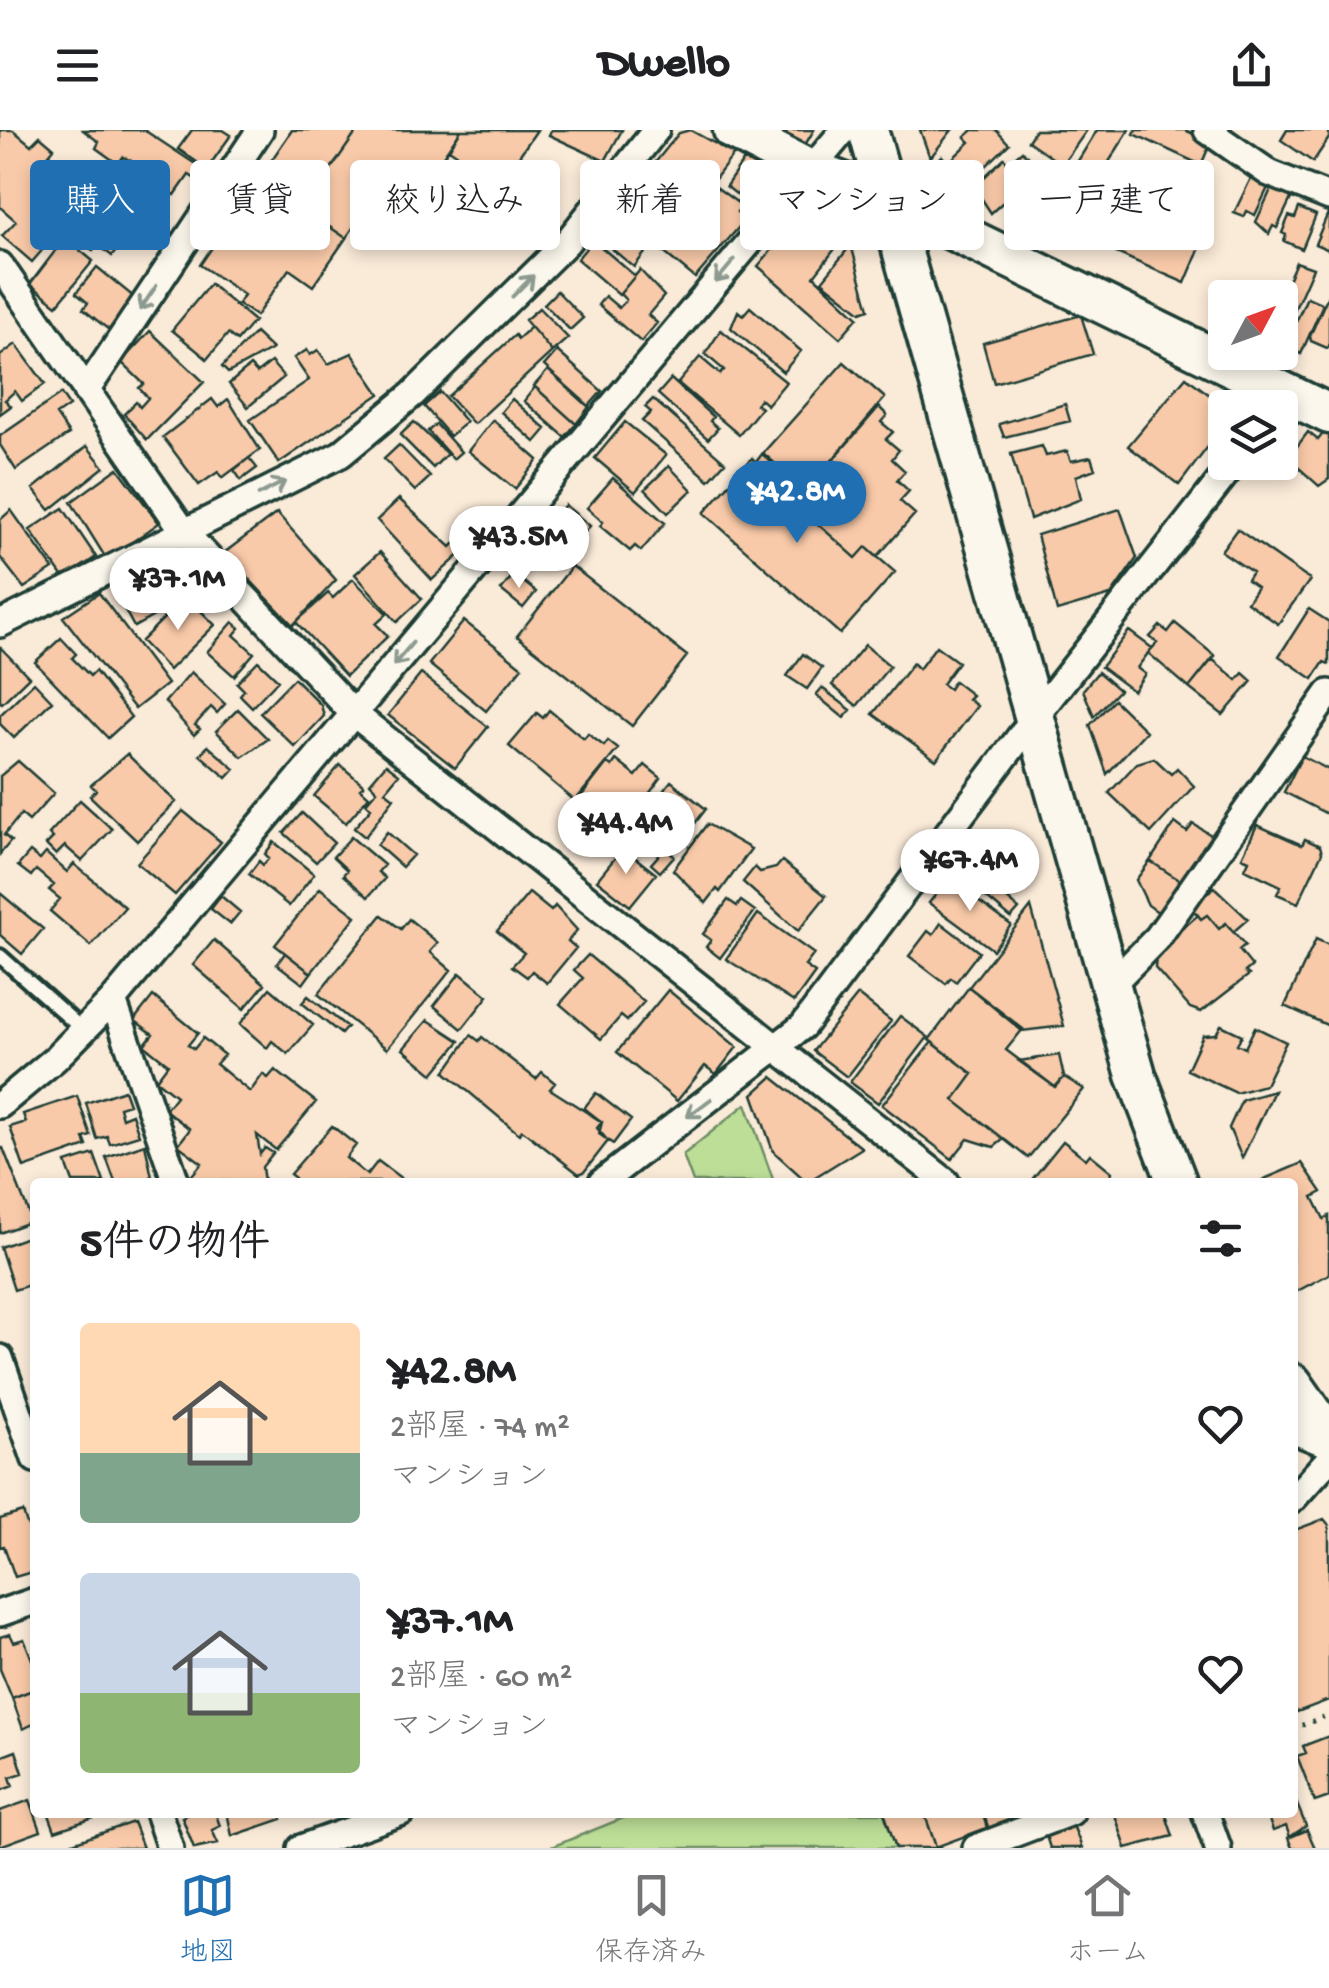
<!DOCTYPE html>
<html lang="ja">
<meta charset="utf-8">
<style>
:root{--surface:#fff;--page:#f6f6f6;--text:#202124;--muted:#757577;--line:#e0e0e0;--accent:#1f6fb2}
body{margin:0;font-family:"Gochi Hand","Klee One",sans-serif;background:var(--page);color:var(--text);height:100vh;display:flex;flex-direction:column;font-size:38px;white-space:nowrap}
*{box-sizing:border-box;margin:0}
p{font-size:32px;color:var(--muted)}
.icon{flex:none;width:55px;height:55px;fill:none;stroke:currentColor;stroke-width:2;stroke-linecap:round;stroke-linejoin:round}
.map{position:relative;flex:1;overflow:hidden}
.sheet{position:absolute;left:30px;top:1048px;width:1268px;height:640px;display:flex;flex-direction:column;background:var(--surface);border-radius:10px;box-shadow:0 5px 15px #0003}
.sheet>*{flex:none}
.top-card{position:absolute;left:30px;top:30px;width:1270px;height:90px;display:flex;gap:20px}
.needle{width:65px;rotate:49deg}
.fabs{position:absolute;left:1208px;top:150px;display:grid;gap:20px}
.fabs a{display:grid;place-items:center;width:90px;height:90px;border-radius:10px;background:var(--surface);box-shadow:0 5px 15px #0003;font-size:50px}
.price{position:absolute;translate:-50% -85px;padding:0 22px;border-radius:35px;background:#fff;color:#222;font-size:32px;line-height:65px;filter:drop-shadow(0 2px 5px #0008)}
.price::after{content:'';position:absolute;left:50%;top:60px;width:30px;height:22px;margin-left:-15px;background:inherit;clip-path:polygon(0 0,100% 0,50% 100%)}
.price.on{background:var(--accent);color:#fff}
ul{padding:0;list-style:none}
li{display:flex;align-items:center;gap:30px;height:250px;padding:0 50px}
li span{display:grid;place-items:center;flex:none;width:280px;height:200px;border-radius:10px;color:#555}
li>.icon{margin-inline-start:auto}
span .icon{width:120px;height:120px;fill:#fffc;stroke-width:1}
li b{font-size:42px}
h2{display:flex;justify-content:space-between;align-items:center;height:120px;padding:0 50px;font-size:42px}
.tag{padding:0 35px;border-radius:10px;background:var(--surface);box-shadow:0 5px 15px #0003;font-size:35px;line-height:90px}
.tag.on{background:var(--accent);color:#fff}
header{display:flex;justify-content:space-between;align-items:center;height:130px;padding:0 50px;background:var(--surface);font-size:45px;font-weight:700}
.tab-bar{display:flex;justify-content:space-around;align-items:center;height:140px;border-top:2px solid var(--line);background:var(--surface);font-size:28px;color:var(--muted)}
.tab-bar a{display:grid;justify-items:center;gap:5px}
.tab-bar .on{color:var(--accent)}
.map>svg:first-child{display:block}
</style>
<header><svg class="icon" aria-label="menu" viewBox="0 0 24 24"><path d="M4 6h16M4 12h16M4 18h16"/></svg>Dwello<svg class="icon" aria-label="share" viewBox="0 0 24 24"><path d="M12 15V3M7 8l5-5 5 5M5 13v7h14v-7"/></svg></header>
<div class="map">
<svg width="1329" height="1718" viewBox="0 0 1329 1718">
<rect width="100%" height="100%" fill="#faead8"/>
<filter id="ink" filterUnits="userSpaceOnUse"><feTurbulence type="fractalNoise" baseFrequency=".01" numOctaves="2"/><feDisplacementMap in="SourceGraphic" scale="20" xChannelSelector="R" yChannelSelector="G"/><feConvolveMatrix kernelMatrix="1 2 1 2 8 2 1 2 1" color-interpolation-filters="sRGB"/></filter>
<g filter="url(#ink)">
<!-- green -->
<path fill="#bcde97" stroke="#6e8e66" stroke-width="2.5" d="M746,974L774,1052H693L683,1025Z
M638,1682L884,1683L896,1718H549Z"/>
<!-- building -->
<path fill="#f9caa9" stroke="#1f3d34" stroke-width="2.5" d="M0,0H13L31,15L40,6L54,18L40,35L59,52L40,75L64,95L32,132L2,106L16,91L0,77Z
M83,0H144L215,47L208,57L189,45L175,65L139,45L143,38L130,30L123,27L118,34L96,18L99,12Z
M192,0H223L231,5L207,39L178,19Z
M292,0H358L303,79L346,108L313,156L289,139L256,186L238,174L244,165L200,135Z
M358,0H461L423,56L431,62L419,79L383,55L346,108L303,79Z
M461,0H537L510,39L551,67L536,89L519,78L525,70L449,19Z
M551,0H622L605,31L549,5Z
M690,0L734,24L696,74L674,61L680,52L674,48L670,56L650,39L679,3Z
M769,0H814L802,20Z
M920,0H952L930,28Z
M973,0H996L1009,14L955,66L932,36L942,26L948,33L970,12L965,7Z
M1035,0H1087L1062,35L1028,11Z
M1097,0H1129L1099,48L1076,34Z
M1136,0H1185L1211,12L1201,35L1134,4Z
M1287,0H1329V8L1313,32L1281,10Z
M1022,21L1040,39L1029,48L1025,43L1017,50L1022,55L991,83L974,57L1004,28L1008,33Z
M744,30L771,45L774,56L755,79L726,56Z
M1143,44L1157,49L1151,65L1165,71L1171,58L1206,73L1194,101L1205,106L1185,153L1087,110L1111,54L1135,64Z
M1253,44L1273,47L1255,85L1247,81L1244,87L1234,83Z
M651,45L660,53L628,95L618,87Z
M1045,50L1074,62L1056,108L1011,90L1026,52L1042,58Z
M1275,51L1295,60L1277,98L1273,96L1269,104L1256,92Z
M660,53L688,74L663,106L659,103L651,113L628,95Z
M108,56L120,66L110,78L113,90L105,104L120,116L112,126L98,115L93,121L70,102Z
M716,57L742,76L737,82L745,90L695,148L661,120Z
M811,74L833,79L841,111L814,146L858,187L840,208L758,136Z
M1299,78L1316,85L1302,119L1284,111L1286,105L1282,103L1289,86L1295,88Z
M1328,83H1329V120L1315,114Z
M610,88L648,119L634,137L596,106Z
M65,108L93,131L57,175L30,154Z
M593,110L635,146L619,165L577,129Z
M851,115L869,179L861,182L822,151Z
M1296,132L1313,138L1285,201L1280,199V168Z
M97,137L135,168L109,200L83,179L88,173L76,163Z
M640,140L664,166L648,185L657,193L641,212L598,175L605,166L619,178L626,170L620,164Z
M210,154L254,191L237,211L228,204L207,229L172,200Z
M557,161L583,188L570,200L544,174Z
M1329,163V216L1327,218L1311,211L1310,206Z
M1307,167L1323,174L1301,224L1285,217Z
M750,177L801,221L783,242L731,198L738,181L743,185Z
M539,178L568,208L552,222L525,190Z
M1081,185L1093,224L994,253L983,213Z
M531,197L552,222L474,294L448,266L515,205L518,209Z
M721,200L786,252L767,275L760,269L756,274L761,278L739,305L678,253L700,227L720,244L724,240L705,224Z
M150,201L204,252L147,310L124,284L136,272L140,277L148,268L139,258L144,254L121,232Z
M255,203L272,219L228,243L222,237Z
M16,214L45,254L22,271L15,261L5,270L11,276L0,284V226Z
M307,220L310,225L318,220L328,234L352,223L380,264L279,333L250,290L309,250L294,228Z
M557,221L602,261L589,276L544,236Z
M271,232L284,247L248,277L229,254L250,236L257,243Z
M844,232L885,268L806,361L763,323Z
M548,240L589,277L576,294L534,256Z
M1186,247L1227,278L1219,302L1179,355L1128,316Z
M671,249L713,287L710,291L718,298L708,309L658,264Z
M535,257L576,294L565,307L524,271Z
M440,262L466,292L450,306L424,276Z
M61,264L69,276L56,285L69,304L16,340L0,315V306Z
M212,269L218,277L228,269L260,320L222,348L218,342L199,355L163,307Z
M512,269L546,299L535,312L501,282Z
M653,269L725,332L709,350L642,291L651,282L645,277Z
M1065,274L1070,291L1004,307L999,294Z
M879,277L887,285L881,292L893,302L886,309L899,320L892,329L905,341L897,350L909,361L900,371L915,384L877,427L866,417L856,428L774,355L785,344L805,362Z
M493,290L538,330L515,359L468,321Z
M414,292L447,324L433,338L400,305Z
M625,292L666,325L635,362L595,328Z
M436,294L461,322L453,329L428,301Z
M1329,296V349L1319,356L1280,321L1287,313L1295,319L1308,302L1318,310Z
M399,315L430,347L415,361L384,329Z
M87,316L104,337L50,380L33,359Z
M1042,316L1046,326L1067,321L1071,331L1091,327L1095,339L1076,346L1081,369L1030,389L1011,324Z
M762,324L785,344L774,355L856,428L866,417L895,442L840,504L704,383L752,328L756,332Z
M249,328L257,338L241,350L234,340Z
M669,336L692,360L668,383L645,359Z
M118,338L159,393L107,430L71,372Z
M613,348L665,393L641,421L635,416L630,421L600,396L603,392L587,378Z
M399,369L451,417L455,413L463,422L432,450L377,390Z
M565,375L590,396L582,406L571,396L566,401L544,399Z
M63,378L96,427L64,449L30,400Z
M1120,379L1137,428L1111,465L1057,481L1037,405Z
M11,380L53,439L24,458L0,427V390Z
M277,383L336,450L293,495L224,423Z
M1237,399L1310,450L1278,494L1247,472L1257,457L1247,450L1252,442L1221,421Z
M534,402L549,414L535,432L519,419Z
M380,422L422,469L397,492L355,444Z
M170,435L176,445L185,440L193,455L172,466L159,441Z
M572,436L687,526L632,596L517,506Z
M151,440L170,477L134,497L114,460Z
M514,444L536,462L523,478L501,460Z
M353,449L387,484L376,494L388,506L346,546L296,492L328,463L333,468Z
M99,463L167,554L135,579L63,487Z
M186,466L215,495L169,540L141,511Z
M1309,479L1329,492V534L1324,532L1313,549L1279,526Z
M464,491L522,537L486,581L429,534Z
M233,492L240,498L234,505L254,523L234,546L207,522Z
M1175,493L1215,526L1189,558L1148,523L1157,513L1150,507L1160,496L1168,502Z
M1129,501L1152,518L1137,538L1145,544L1133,561L1101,537Z
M61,508L76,524L72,528L90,546L95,541L131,587L108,608L35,532Z
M865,515L890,536L857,576L832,555Z
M936,516L958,532L942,554L949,559L954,551L972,565L968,569L977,576L936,630L873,584L913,533L919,539Z
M0,517L29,547L2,573L0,572Z
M803,524L822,538L807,559L787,546Z
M1212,529L1237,550L1243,543L1252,551L1223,585L1189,558Z
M258,531L278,550L252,577L240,565L244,560L237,553Z
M191,542L225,574L217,583L211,577L195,595L200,599L194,605L165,572Z
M1098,542L1119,560L1094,586L1083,560Z
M421,544L488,597L455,638L388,585Z
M294,548L321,575L324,586L295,617L260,583Z
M34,552L52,571L14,608L0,594V585Z
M822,558L851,580L844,588L816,565Z
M1114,570L1146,601L1107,644L1090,595Z
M238,579L268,609L242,627L216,601Z
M549,580L584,609L588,604L604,616L608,611L618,619L575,671L509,616L537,583L543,588Z
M208,616L235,639L227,648L200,625Z
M127,624L176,672L137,711L90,666L96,660L91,655Z
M1302,626L1329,640V685L1284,662Z
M1154,628L1171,644L1177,638L1194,656L1151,703L1109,663L1137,633Z
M616,630L636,646L645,635L661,648L615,709L573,677L607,633L612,636Z
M18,631L54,663L29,691L21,684L4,705L11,711L0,724V646Z
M386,634L399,644L385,661L394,668L365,707L354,698L371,678L366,673L377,660L370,653Z
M340,635L364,655L360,658L369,666L346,693L314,666Z
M671,651L706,679L676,718L641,690Z
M80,670L112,699L82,731L65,716L56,725L46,715L53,708L49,704Z
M183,681L221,712L175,765L137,733Z
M302,683L334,713L316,732L284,703Z
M1175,693L1187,702L1193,694L1216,708L1184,753L1150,731Z
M707,694L751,719L720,762L717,759L706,773L673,740Z
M1257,695L1302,715L1305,709L1320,716L1322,723L1298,773L1277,764L1281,756L1245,739L1249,730L1242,727Z
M387,702L413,725L402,737L377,715Z
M986,706L1020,741L1017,745L1020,748L1005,767L1019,779L1011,788L962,747L968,740L963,735Z
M351,707L384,735L378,742L385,748L368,767L343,745L347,740L333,727Z
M274,712L314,744L289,776L249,744L259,731L263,735L269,728L265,724Z
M623,718L656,744L630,776L597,750Z
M665,718L674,726L660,742L651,734Z
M30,722L40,730L46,723L67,742L74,734L125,777L91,816L50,781L60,769L49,760L54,755L36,740L31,746L18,736Z
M782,731L826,766L798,801L743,752L755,737L760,742L776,738Z
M1150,731L1184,753L1162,785L1148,775L1136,750Z
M948,749L1011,795L993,820L929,773Z
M1214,757L1248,789L1233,802L1226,793L1219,799L1207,785L1201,789L1191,777Z
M320,758L356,786L311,843L275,815Z
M0,763L43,799L22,824L0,805Z
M529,763L551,781L555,776L577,800L568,811L576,818L547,853L532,841L527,847L512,836L524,823L497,801Z
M221,766L240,782L230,794L211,779Z
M728,770L737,776L741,771L755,781L720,828L706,817L711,810L703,804Z
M1031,777L1064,896L1022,901L969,857Z
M758,784L814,824L805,836L815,843L794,872L726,829Z
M382,785L401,799L409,789L438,813L430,822L451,840L387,919L318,864Z
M1198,785L1201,789L1207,785L1219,799L1226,793L1245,815L1239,820L1252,836L1245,842L1249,845L1201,882L1190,878L1155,838L1156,827L1166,818L1163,815Z
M941,793L979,822L956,852L951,848L946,854L909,826L928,801L933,805Z
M1316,809L1329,815V896L1285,876Z
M214,810L265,854L244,879L193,835Z
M285,823L311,843L303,854L277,834Z
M588,825L644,872L627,891L621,886L601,909L560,874L583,848L574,840Z
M460,843L488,866L462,899L434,876Z
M969,857L1023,899L1006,920L1055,957L1064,947L1084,959L1028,1028L954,970L973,944L929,910Z
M270,858L313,895L288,924L272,911L267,918L240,894Z
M668,860L737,917L716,944L705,936L677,971L617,922Z
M858,865L891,891L847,947L813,921Z
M153,866L198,903L188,915L194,919L203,908L224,925L216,934L250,962L263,944L268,948L275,940L316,972L276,1020L257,1005L260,1024L265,1018L273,1023L262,1037L264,1052L188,1050L202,1033L178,1015L190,999L165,980L176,966L156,950L168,934L144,915L153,904L134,890Z
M308,866L347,897L341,904L302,873Z
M900,886L928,907L878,973L850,952Z
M428,890L460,911L433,944L403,919Z
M1221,895L1242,905L1237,914L1245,918L1255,897L1286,912L1265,955L1236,963L1187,940L1203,905L1216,904Z
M471,905L479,911L482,907L536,949L542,942L555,953L550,959L602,992L597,998L608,1011L584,1042L579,1044L522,1000L519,1004L445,942Z
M932,912L973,944L954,970L1004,1009L994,1017L968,1009L952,1029L882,975Z
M1059,925L1064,947L1055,957L1019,931Z
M772,947L862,1018L807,1052L773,1021L753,964Z
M124,960L129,974L119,977L122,988L132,984L139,1005L110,1014L107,1006L97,1009L86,973Z
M1274,961L1242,1028L1229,998L1242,970Z
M596,963L631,990L613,1014L599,1004L602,992L584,978Z
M77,966L91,1006L84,1008L87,1016L24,1038L10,997L26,992L23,984Z
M332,996L356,1015L346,1028L367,1045L378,1031L406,1052H291L295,1048L290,1044Z
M1063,1011L1086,1029L1090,1024L1112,1042L1109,1052H1030Z
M145,1014L153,1052H115L106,1027Z
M3,1018L32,1091L0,1103V1019Z
M94,1024L104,1052H73L66,1033Z
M1302,1033L1322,1062L1313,1067L1324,1089L1329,1086V1144L1292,1164V1052L1262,1050Z
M35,1104V1153L14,1160L0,1117Z
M23,1382L27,1395L33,1393L35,1397V1441L15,1447L4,1416L0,1417V1389Z
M1324,1389L1329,1395V1570L1292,1584V1401Z
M10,1504L14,1512L24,1509L35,1537V1559L12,1568L0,1539V1507Z
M35,1559V1593L23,1599L12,1568Z
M1329,1606V1667L1315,1672L1297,1626L1306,1623L1303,1616Z
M16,1621L23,1643L10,1647L13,1656L0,1661V1627Z
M1292,1662L1306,1696L1290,1707L1286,1696L1273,1701L1266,1682H1292Z
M30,1670L41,1701L0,1716V1681Z
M48,1682H103V1685L55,1701Z
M192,1682H215L220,1696L212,1700L218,1713L194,1718L182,1687Z
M227,1682H280L282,1689L232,1706Z
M884,1682H924L936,1717L943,1718H896Z
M924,1682H982L987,1698L936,1717Z
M983,1682H1036L990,1703Z
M1114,1682H1165L1173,1706L1126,1718Z
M133,1692L143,1718H65L64,1716Z
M1073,1695L1082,1718H1050L1046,1706Z
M1307,1700L1315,1718H1292L1288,1708Z"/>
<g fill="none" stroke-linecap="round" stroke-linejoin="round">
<!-- lane casing -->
<g stroke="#1f3d34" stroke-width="20">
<path id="lane" d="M0,826L83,900"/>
</g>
<!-- street casing -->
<g stroke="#1f3d34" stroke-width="32">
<path id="street" d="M1207,0L1269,43L1329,67
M0,135L185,403L353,583L946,1052
M86,261L260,0
M0,494L341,324L413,264L567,112L656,0
M1111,855L1158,807L1329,563
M113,870L176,1052
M0,975L55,929L113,870L844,0
M602,1052L803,896L1034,588L1235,332
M0,1228L35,1329
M1292,1300L1329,1315
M1292,1370L1329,1329
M0,1483L35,1471
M158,1682L170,1718
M1205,1682L1218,1718
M301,1718L402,1682
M976,1718L1071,1682"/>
</g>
<!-- secondary casing -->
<g stroke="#1f3d34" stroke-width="45">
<path id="secondary" d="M733,0L810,40L890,70L1329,284
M868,0L1136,945L1177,1052
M1292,1253L1329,1306"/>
</g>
<!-- path -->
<path stroke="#1f3d34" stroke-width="5" stroke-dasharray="2.5 8" stroke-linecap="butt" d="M1292,1599L1329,1585"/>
<!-- lane -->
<use href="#lane" stroke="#fbf7ec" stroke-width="12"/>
<!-- street -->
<use href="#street" stroke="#fbf7ec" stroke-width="25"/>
<!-- secondary -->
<use href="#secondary" stroke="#fbf7ec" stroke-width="38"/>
</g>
<!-- one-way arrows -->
<defs><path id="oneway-shaft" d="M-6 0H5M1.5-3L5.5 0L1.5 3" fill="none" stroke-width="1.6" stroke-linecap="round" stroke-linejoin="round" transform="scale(2.5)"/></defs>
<g stroke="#8d9a90">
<use href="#oneway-shaft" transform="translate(725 141) rotate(130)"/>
<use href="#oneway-shaft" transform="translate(523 156) rotate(-45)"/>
<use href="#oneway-shaft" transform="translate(148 168) rotate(124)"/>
<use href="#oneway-shaft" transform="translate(272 358) rotate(-27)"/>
<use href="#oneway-shaft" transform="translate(403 524) rotate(130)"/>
<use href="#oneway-shaft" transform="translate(699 978) rotate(143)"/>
</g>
</g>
</svg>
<div class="fabs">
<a><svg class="needle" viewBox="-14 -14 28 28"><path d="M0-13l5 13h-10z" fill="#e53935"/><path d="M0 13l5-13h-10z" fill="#757577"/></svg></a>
<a><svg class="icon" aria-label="layers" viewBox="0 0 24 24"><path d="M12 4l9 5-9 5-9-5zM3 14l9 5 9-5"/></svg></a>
</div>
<b class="price on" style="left:797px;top:416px">¥42.8M</b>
<b class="price" style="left:519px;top:461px">¥43.5M</b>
<b class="price" style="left:178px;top:503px">¥37.1M</b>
<b class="price" style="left:626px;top:747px">¥44.4M</b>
<b class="price" style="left:970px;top:784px">¥67.4M</b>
<div class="top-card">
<a class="tag on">購入</a>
<a class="tag">賃貸</a>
<a class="tag">絞り込み</a>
<a class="tag">新着</a>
<a class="tag">マンション</a>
<a class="tag">一戸建て</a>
</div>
<section class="sheet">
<h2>5件の物件<svg class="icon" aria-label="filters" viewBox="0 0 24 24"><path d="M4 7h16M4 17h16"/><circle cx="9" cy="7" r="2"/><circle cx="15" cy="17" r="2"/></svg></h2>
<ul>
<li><span style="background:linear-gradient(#ffd9b3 65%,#7fa58c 0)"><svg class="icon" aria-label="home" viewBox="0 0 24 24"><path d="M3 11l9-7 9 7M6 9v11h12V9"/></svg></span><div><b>¥42.8M</b><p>2部屋 · 74 m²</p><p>マンション</p></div><svg class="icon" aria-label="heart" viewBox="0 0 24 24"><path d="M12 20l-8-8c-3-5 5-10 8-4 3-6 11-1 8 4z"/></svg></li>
<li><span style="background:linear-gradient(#c9d6e8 60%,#8fb573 0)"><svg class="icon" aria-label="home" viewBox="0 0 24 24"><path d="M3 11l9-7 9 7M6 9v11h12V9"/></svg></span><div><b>¥37.1M</b><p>2部屋 · 60 m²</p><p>マンション</p></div><svg class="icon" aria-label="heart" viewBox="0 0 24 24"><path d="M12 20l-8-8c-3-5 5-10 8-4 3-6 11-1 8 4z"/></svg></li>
</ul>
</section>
</div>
<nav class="tab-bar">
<a class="on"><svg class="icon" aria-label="map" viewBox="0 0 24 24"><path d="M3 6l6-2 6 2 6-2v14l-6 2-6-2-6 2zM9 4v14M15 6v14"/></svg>地図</a>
<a><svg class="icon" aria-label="saved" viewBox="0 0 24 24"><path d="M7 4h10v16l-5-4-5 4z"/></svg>保存済み</a>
<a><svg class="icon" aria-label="home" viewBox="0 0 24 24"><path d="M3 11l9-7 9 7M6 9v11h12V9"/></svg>ホーム</a>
</nav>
